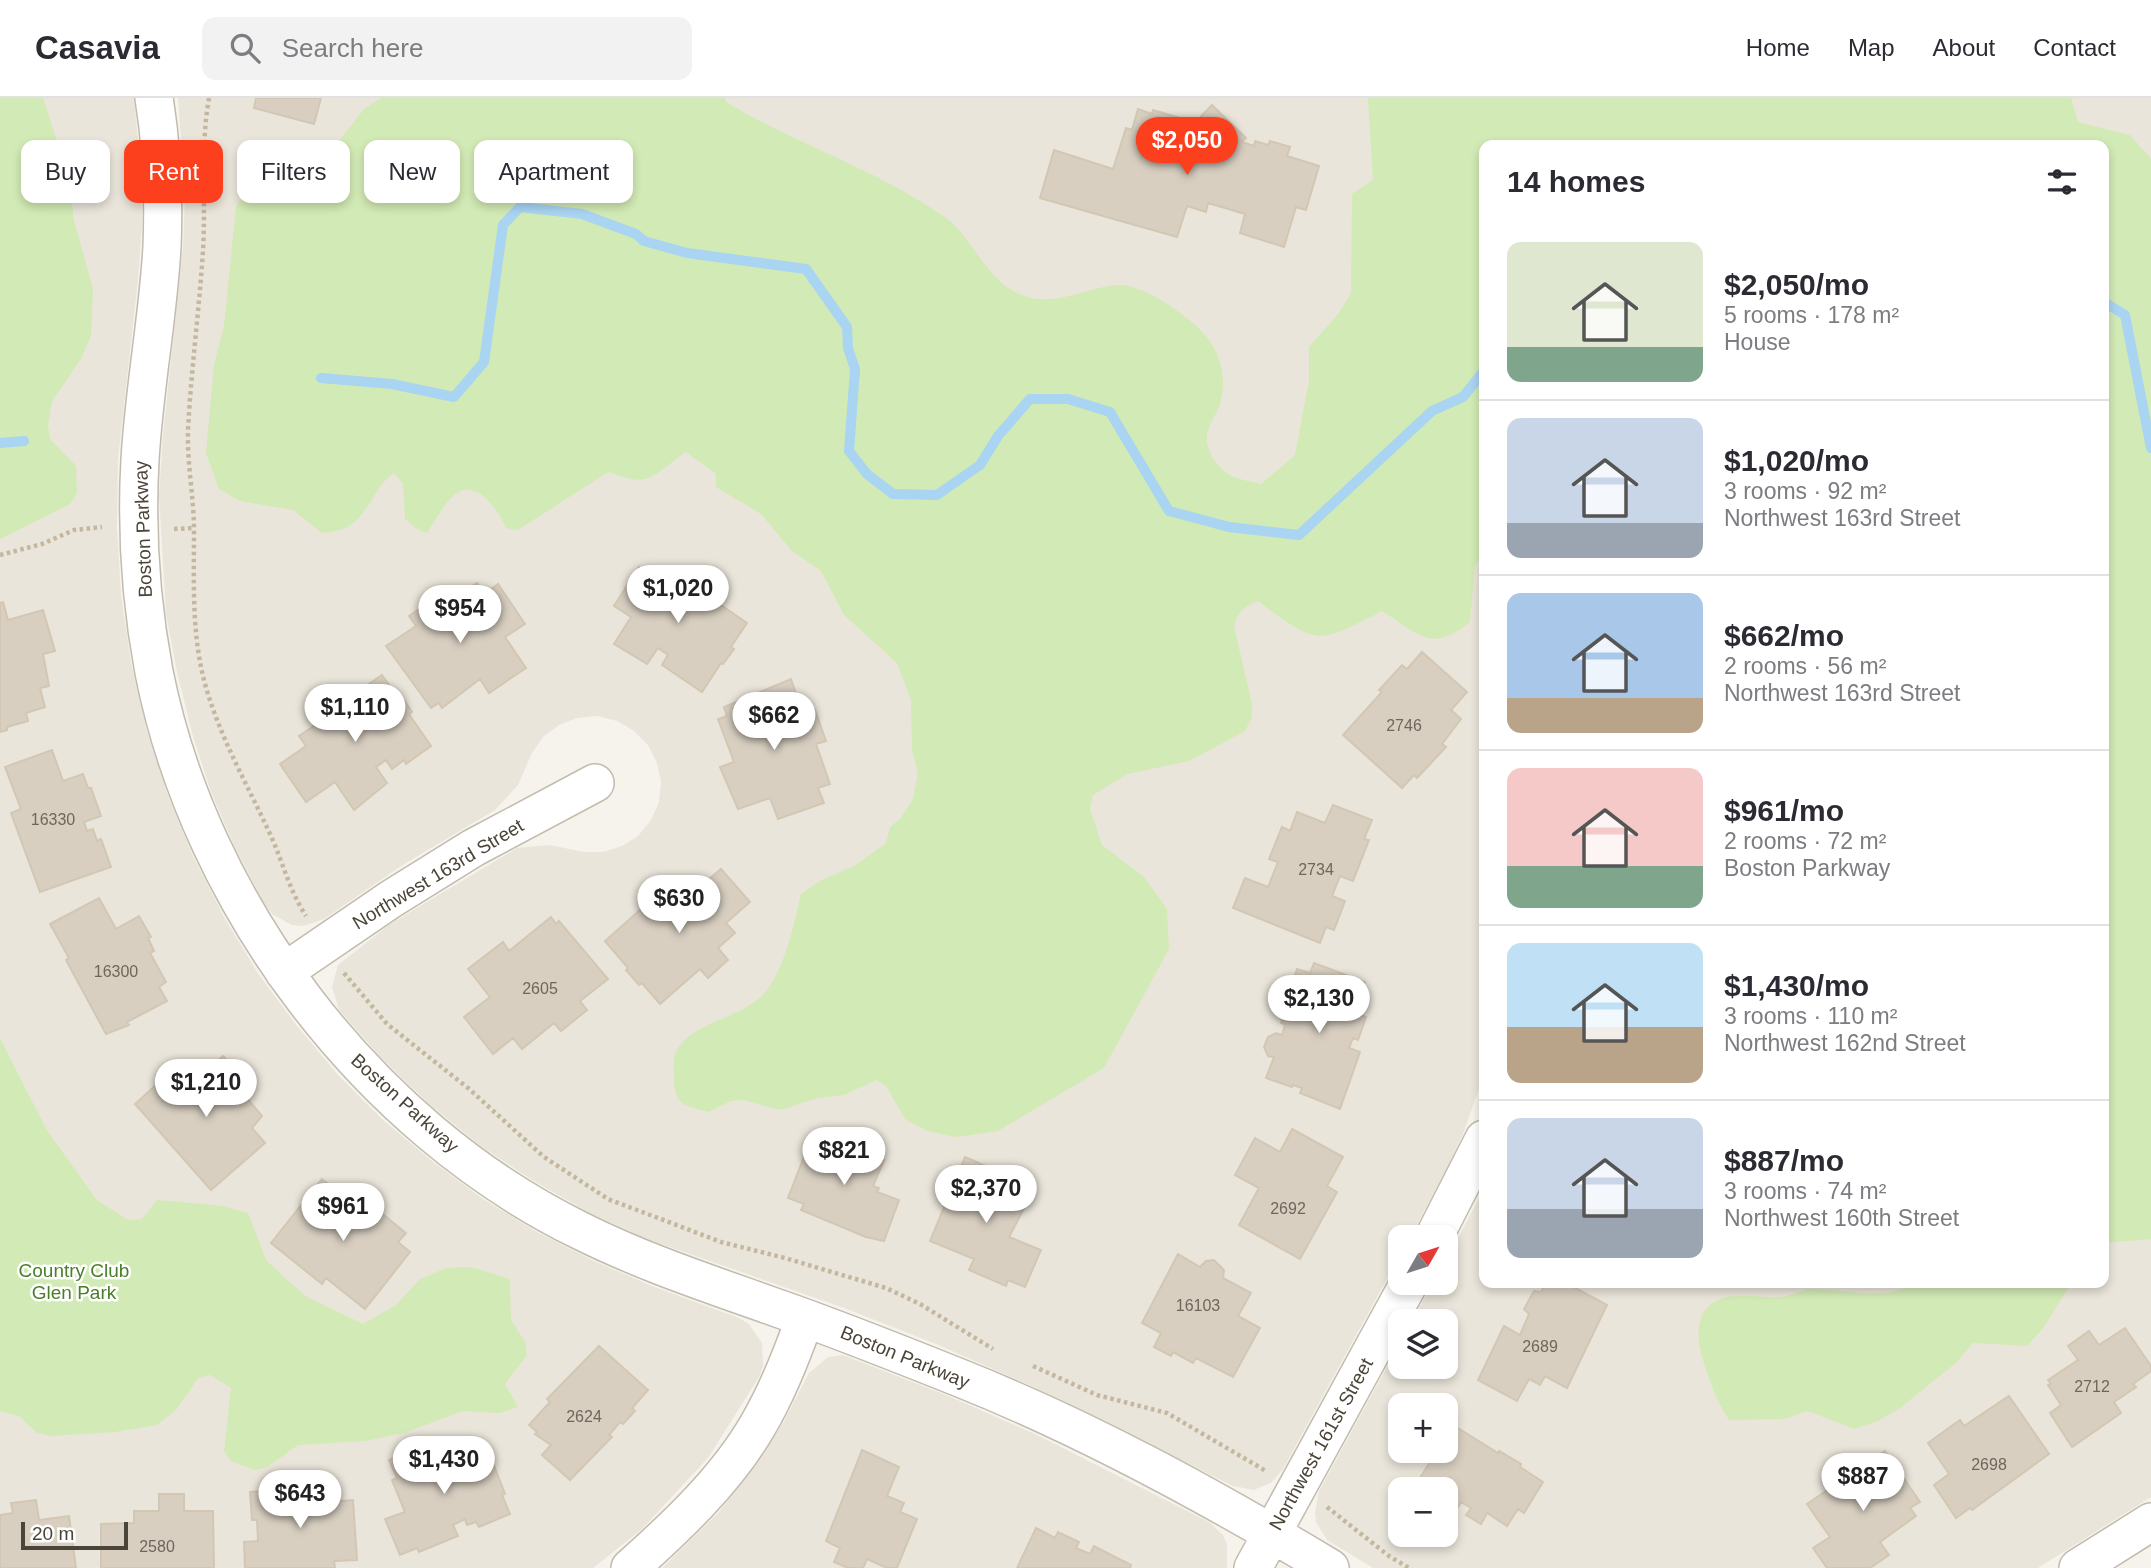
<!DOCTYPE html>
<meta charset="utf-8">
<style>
:root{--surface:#fff;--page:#f2f2f3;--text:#2b2b33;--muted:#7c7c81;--line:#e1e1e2;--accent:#fc3f1d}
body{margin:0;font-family:Arial,sans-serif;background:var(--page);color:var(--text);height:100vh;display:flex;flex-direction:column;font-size:26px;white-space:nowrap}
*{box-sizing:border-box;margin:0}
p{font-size:23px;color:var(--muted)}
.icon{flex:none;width:38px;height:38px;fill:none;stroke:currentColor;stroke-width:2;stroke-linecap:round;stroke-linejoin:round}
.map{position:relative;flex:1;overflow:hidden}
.sheet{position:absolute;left:1479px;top:42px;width:630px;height:1148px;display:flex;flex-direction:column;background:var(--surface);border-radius:14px;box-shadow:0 4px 10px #0003}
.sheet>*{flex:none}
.hud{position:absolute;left:21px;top:42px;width:665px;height:63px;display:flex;gap:14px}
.needle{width:46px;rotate:51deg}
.fabs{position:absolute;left:1388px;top:1127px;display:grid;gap:14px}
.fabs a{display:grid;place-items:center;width:70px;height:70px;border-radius:14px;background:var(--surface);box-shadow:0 4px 10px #0003;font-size:35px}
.scale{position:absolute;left:21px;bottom:18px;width:107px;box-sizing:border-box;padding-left:7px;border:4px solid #4b4439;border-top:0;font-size:19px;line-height:24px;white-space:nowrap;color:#4b4439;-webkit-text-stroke:5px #fff;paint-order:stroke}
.price{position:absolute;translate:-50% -60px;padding:0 16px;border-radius:24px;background:#fff;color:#222;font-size:23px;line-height:46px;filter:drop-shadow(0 2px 4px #0008)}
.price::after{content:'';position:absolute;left:50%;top:42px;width:21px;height:16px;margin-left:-10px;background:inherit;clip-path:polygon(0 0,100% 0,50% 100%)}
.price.active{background:var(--accent);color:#fff}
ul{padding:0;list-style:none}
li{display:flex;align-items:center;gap:21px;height:175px;padding:0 28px}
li+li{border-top:2px solid var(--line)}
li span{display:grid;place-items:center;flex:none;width:196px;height:140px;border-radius:14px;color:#555}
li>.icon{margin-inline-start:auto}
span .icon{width:84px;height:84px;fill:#fffc;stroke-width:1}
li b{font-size:30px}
h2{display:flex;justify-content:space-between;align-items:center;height:84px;padding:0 28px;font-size:30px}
.chip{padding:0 24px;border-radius:14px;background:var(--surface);box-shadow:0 4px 10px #0003;font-size:24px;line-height:63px}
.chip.active{background:var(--accent);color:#fff}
header{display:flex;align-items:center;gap:42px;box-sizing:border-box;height:98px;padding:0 35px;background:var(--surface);border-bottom:2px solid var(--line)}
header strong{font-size:33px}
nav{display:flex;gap:38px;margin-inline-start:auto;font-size:24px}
.search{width:490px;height:63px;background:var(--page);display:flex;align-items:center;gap:18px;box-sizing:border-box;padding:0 24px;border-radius:14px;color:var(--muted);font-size:26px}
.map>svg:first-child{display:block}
</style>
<header>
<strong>Casavia</strong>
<div class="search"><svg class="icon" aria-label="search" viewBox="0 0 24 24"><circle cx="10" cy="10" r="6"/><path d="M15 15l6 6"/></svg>Search here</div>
<nav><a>Home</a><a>Map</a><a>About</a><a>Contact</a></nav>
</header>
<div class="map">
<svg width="2151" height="1470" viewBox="0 0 2151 1470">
<rect width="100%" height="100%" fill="#f6f3ec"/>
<!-- residential -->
<path fill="#eae5da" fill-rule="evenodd" d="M0,0H134L141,72L142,127L138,182L118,361L117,429L121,497L131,564L146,630L167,695L193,758L224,819L259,877L297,928L338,977L383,1022L432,1063L483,1101L537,1134L594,1163L652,1188L739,1220L749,1226L762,1245L763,1268L759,1279L708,1360L642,1431L593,1470H0V1260L176,1185L97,1102L47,1032L0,940Z
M178,0H2151V1399L2038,1470H1373L1327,1442L1316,1424L1315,1414L1319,1393L1400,1245V1269H1446V1223H1412L1433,1185H1446V1162L1484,1091V1185H2104V47H1484V976L1463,1036L1446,1073L1410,1139H1400V1157L1283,1371L1272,1384L1254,1392L1233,1388L1027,1286L936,1246L844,1210L647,1141L588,1114L532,1082L478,1046L428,1005L381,960L339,912L332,889L338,867L390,826L517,750L550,747L584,754H603L622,748L638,738L651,722L659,704L661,684L657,665L648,647L634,633L617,623L598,618L577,620L559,627L543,639L532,655L518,687L495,712L401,768L324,821L303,828L292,827L272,816L265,807L236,752L211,694L192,635L177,574L166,516L159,397L163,337L183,149L185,97ZM1400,1307H1446V1353H1400ZM1400,1391H1446V1437H1400Z
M843,1257L946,1297L1035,1336L1209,1424L1223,1437L1227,1446V1470H662L718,1415L753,1371L783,1325L809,1275L828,1259Z"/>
<!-- green -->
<path fill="#d2eab5" d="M0,0H43L69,80L74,122L93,191L91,238L81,261L52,303L48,328L50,341L76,368L77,395L70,406L0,441Z
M381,0H725L726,4C796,46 874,70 942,117C973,137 983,180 1019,196C1052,211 1083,190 1117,187C1141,186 1170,207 1188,221C1217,243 1230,273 1219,309C1216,317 1210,324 1208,333C1203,350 1216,368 1230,377C1238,382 1251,383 1261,386L1295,357L1309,283V249L1339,215L1351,195L1352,96L1373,82L1368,0H2071L2078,24L2130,37L2151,61V1141L2104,1145V47H1484V455L1475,468L1470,524C1430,556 1419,536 1382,513C1317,547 1318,548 1258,503C1244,508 1238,514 1234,528L1252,606V619L1245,633L1189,663L1127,676L1093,697L1090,711L1102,747L1144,779L1167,811L1169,851L1104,970L998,1033L956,1039L927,1033L905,1021L886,988L876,982L844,997L817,1000L781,1012L743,1002L731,1003L709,1014C687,1008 675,1009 674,982C674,976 673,967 674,961C681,924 746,922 767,892C787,864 793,829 801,796L820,783L856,767L886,745L890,729L900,721L913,701L918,675L912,652L911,602L897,565L844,517L821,473L792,453L761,416L716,389V376L686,354C651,378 652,391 608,374L518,432L506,430C497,410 473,374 449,402C441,412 434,424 427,435L416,430L405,421L403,386L394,375C374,388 367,421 345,430C338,433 329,434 322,435L293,412L240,403L219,391L206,355L214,267L224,228L236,108L252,90L273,80L297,79L319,68L364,11Z
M0,940L47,1032L97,1102L128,1122L142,1121L157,1102L223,1108L248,1115L266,1162L305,1198L363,1226L396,1207L420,1181L446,1170L471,1169L510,1181L511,1222L525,1244L527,1257L505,1286L518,1309L500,1315L463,1313L404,1335L365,1343L298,1347L267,1369L255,1372L231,1363L224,1353L231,1290L210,1277L198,1280L177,1311L157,1327L115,1334L51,1338L37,1335L19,1318L0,1313Z
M1916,1185H2071L2044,1229L2027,1248L1973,1245L1957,1264L1900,1310L1878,1323L1854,1331L1808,1313L1784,1321L1729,1322C1716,1302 1709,1282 1702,1259C1693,1229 1700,1199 1737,1198C1751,1197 1766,1200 1780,1199C1790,1199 1800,1192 1811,1191C1846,1191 1884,1204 1916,1185Z"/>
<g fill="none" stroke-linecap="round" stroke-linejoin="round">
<!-- stream -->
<path stroke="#a9d4f2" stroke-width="10" d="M2104,204L2125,217L2151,350
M321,280L392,286L454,299L484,264L503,127L520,109L582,116L636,136L644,143L687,155L806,171L847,229L848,250L855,271L849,353L867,376L893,396L937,397L980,367L998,338L1030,301H1068L1110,314L1169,413L1229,429L1299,437L1432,313L1463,299L1484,273
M0,345L24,343"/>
</g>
<!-- building -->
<path fill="#d8cfc1" stroke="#d3c7b4" stroke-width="2" d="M256,0H321L314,26L254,10Z
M1212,7L1246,40L1242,44L1254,48L1255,43L1268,47L1270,43L1290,49L1287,58L1319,68L1306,112L1296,109L1284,149L1240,135L1245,116L1208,105L1206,114L1187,108L1177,139L1040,100L1054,52L1113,71L1126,30L1132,32L1138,11L1152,16L1153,12L1187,22L1186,27L1191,29Z
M639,469L659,482L665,473L680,483L689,471L710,485L704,495L720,503L718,505L747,525L731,549L734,551L723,566L721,565L702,594L662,567L668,557L658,550L647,566L614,546L631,519L614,508Z
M477,485L485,496L498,486L525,526L505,539L526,570L489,595L480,581L442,610L439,605L431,610L386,548L416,528L409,518L437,499L443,507Z
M3,504L8,522L43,512L55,553L43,556L49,588L40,590L45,609L26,615L28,623L7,629V632L0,634V505Z
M1422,554L1467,594L1451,612L1461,621L1442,646L1446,649L1417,680L1414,677L1402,690L1343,637L1382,594L1379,592L1402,567L1407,571Z
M382,577L398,600L401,598L412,614L409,616L431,648L406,666L404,662L392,671L386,662L376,669L387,685L354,712L335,684L306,704L280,666L306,648L299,638L318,625L309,612L332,597L339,607Z
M791,581L803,616L815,612L826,643L816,646L830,686L818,690L824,705L778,721L770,700L738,711L720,669L734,664L718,621L727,618L724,609Z
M52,652L63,683L83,676L88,690H91L101,718L84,724L87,733L93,731L97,743L101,741L111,769L40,794L11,715L21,711L5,669Z
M1333,707L1372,722L1364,741L1369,742L1353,783L1340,778L1332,798L1345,803L1334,832L1326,829L1320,845L1233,810L1245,780L1268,789L1278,764L1269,761L1282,729L1290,733L1297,714L1325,725Z
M721,771L750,804L726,825L735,835L718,850L728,862L708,880L700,871L660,906L642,885L639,887L626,872L628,870L605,843L640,812L648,821L656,814L651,808L681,782L693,795Z
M99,800L116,831L139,818L151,839L148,840L154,853L150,855L166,884L159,889L167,903L127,924L129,927L106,936L66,862L69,860L50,826Z
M551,819L556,826L559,823L608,881L580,903L587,912L561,933L554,925L522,951L513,940L493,956L464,919L490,899L468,871L503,844L509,853Z
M1314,865L1365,884L1361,894L1366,896L1359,916L1366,919L1358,942L1353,940L1349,950L1360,954L1340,1011L1300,995L1302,990L1293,987L1292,989L1266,980L1274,959L1268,958L1264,949L1268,939L1276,935L1282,937L1285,927L1281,925L1297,871L1310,875Z
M223,958L254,989L245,998L262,1018L252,1030L265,1045L211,1092L135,1006L179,966L194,983Z
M1292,1031L1343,1059L1327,1088L1337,1094L1300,1161L1239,1127L1259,1090L1235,1077L1255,1040L1280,1054Z
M846,1036L871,1046L867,1055L884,1062L873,1088L879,1090L877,1094L899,1102L884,1143L866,1139L801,1112L804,1106L788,1100L812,1038L841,1049Z
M965,1059L988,1069L985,1075L1032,1095L1009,1139L1041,1152L1025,1189L1008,1182L1006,1188L969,1172L974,1161L930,1143Z
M322,1081L351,1105L358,1096L406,1135L398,1144L410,1154L365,1211L326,1180L322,1186L271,1145Z
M1178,1156L1200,1169L1206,1163L1214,1162L1224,1172L1223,1180L1251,1195L1238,1218L1260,1230L1233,1279L1196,1260L1193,1265L1173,1254L1171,1258L1154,1249L1161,1235L1142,1225Z
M1546,1185H1566L1607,1207L1567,1290L1545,1278L1540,1287L1529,1281L1517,1303L1478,1282L1504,1228L1520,1237L1529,1216L1524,1211L1534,1193L1541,1194Z
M2125,1230L2151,1268V1273L2133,1286L2136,1289L2114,1304L2121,1315L2072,1349L2050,1315L2061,1307L2048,1287L2051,1286L2048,1282L2078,1262L2068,1248L2089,1233L2099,1247Z
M599,1248L648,1292L632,1310L635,1313L623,1326L620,1324L609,1337L612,1339L570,1382L542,1357L551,1347L535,1336L537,1334L529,1327L550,1304L547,1301Z
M2009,1298L2049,1356L1972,1412L1970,1410L1956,1420L1934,1387L1949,1376L1928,1345L1960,1322L1964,1328Z
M1453,1327L1498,1355L1499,1353L1521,1366L1520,1369L1543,1384L1524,1415L1518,1411L1507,1428L1487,1415L1481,1426L1466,1417L1471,1410L1461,1404L1447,1427L1446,1391H1413L1437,1353H1446V1339Z
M486,1347L505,1396L502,1397L510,1416L479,1429L476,1424L467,1427L465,1421L453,1427L458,1438L419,1454L417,1450L400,1457L385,1421L405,1414L392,1382L397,1380L389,1362L416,1351L423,1369L429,1366L427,1359L456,1348L460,1357Z
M862,1352L899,1369L887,1398L904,1405L900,1414L917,1421L897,1470H887L867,1461L863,1470H848L834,1464L840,1450L826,1443Z
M1885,1353L1920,1404L1910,1410L1916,1418L1880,1444L1889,1457L1870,1470H1827L1813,1450L1830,1439L1807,1406L1842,1382L1838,1376L1862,1359L1867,1365Z
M303,1390V1395L329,1393L330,1404L353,1402L357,1462L334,1463L335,1470H245L244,1444L258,1443L257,1422H252L250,1394Z
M159,1396H184V1413H213L214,1470H101V1426L134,1425V1413H159Z
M36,1402L39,1422L69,1418L76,1470H0V1417L13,1415L11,1405Z
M1036,1430L1055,1440L1058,1434L1079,1444L1076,1450L1090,1456L1094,1448L1131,1467L1130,1470H1017Z"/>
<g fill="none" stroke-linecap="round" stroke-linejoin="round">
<!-- street casing -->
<g stroke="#c2bbae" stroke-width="40">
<path id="street" d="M154,0C162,49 164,100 162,149C158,220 144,291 140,362C136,433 141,505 154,574C200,807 368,1029 581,1133C645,1165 713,1187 780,1211C840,1232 900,1256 960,1280C1088,1331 1212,1399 1330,1470
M284,874L391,801L473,750L595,685
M1434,1139L1484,1041
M630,1470C677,1428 726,1382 758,1327C778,1293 792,1257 805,1220
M1253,1470L1409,1185
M2078,1470L2151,1424"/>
</g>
<!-- path -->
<path stroke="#c4b79f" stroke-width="4.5" stroke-dasharray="3.5 3.5" stroke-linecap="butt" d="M209,0C200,51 206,101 203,153C199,213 191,273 188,333C187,367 194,399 194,433C194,487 191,543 208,596C223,645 249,690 270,736C283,764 289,792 306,818
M174,431L194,430
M0,457L42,446L74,432L102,429
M344,875L387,926L468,990L544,1059L608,1101L721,1144L785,1160L886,1190L920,1206L993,1251
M1033,1268L1097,1297L1167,1315L1266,1373
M1327,1409L1389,1458L1409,1470"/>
<!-- street -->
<use href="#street" stroke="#fff" stroke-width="37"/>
</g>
<g text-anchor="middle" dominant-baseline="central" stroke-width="5" stroke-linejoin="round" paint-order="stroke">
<!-- number labels -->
<g font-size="16" fill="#6e675b">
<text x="1404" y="627">2746</text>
<text x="53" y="721">16330</text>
<text x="1316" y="771">2734</text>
<text x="116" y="873">16300</text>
<text x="540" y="890">2605</text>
<text x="1288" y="1110">2692</text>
<text x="1198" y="1207">16103</text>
<text x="1540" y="1248">2689</text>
<text x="2092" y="1288">2712</text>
<text x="584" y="1318">2624</text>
<text x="1989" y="1366">2698</text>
<text x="157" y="1448">2580</text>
</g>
<!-- street labels -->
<g font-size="19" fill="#4b4439" stroke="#fff">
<text transform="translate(143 431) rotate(-92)">Boston Parkway</text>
<text transform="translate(438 776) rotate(-31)">Northwest 163rd Street</text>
<text transform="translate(405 1005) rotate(42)">Boston Parkway</text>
<text transform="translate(905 1259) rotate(22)">Boston Parkway</text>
<text transform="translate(1321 1346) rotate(-61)">Northwest 161st Street</text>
</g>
<!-- park labels -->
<g font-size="19" fill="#4a7f2a" stroke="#fff">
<text x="74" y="1172">Country Club<tspan x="74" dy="22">Glen Park</tspan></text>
</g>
</g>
</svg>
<div class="fabs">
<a><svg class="needle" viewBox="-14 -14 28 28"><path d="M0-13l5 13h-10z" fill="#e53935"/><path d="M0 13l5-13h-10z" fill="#7c7c81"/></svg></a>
<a><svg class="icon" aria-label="layers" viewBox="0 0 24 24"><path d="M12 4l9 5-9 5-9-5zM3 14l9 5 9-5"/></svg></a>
<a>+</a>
<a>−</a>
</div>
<div class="scale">20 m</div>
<b class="price active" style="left:1187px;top:79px">$2,050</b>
<b class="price" style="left:678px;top:527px">$1,020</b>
<b class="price" style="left:460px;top:547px">$954</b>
<b class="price" style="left:355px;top:646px">$1,110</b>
<b class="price" style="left:774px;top:654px">$662</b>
<b class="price" style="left:679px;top:837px">$630</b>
<b class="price" style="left:1319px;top:937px">$2,130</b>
<b class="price" style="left:206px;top:1021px">$1,210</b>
<b class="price" style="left:844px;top:1089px">$821</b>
<b class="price" style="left:986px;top:1127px">$2,370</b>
<b class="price" style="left:343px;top:1145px">$961</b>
<b class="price" style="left:444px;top:1398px">$1,430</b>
<b class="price" style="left:1863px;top:1415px">$887</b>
<b class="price" style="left:300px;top:1432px">$643</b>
<div class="hud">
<a class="chip">Buy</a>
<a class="chip active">Rent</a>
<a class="chip">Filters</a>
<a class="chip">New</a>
<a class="chip">Apartment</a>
</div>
<section class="sheet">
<h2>14 homes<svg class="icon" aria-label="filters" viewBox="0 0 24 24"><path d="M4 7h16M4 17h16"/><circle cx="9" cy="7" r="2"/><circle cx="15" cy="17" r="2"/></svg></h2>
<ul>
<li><span style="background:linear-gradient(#dfe7d0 75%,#7fa58c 0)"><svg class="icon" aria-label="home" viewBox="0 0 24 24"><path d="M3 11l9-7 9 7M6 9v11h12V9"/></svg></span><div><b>$2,050/mo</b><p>5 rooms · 178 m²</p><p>House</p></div></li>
<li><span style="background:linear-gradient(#c9d6e8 75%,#9aa5b1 0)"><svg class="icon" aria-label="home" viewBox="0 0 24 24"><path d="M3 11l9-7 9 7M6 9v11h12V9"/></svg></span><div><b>$1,020/mo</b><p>3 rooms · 92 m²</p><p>Northwest 163rd Street</p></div></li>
<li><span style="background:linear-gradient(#a9c7e8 75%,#b9a48a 0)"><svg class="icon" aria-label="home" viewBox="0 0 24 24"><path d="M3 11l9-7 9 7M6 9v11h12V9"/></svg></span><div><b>$662/mo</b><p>2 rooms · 56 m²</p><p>Northwest 163rd Street</p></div></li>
<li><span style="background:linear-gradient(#f6c9c9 70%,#7fa58c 0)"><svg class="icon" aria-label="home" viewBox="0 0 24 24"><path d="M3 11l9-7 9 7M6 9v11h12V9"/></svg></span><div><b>$961/mo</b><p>2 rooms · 72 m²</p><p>Boston Parkway</p></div></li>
<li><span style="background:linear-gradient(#bfe0f5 60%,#b9a48a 0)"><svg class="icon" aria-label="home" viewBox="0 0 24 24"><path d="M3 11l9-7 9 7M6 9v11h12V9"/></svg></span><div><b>$1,430/mo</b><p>3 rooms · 110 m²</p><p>Northwest 162nd Street</p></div></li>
<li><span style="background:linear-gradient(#c9d6e8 65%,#9aa5b1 0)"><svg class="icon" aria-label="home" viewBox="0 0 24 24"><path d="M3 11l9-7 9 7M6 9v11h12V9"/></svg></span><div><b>$887/mo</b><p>3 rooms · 74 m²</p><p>Northwest 160th Street</p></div></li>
</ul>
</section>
</div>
